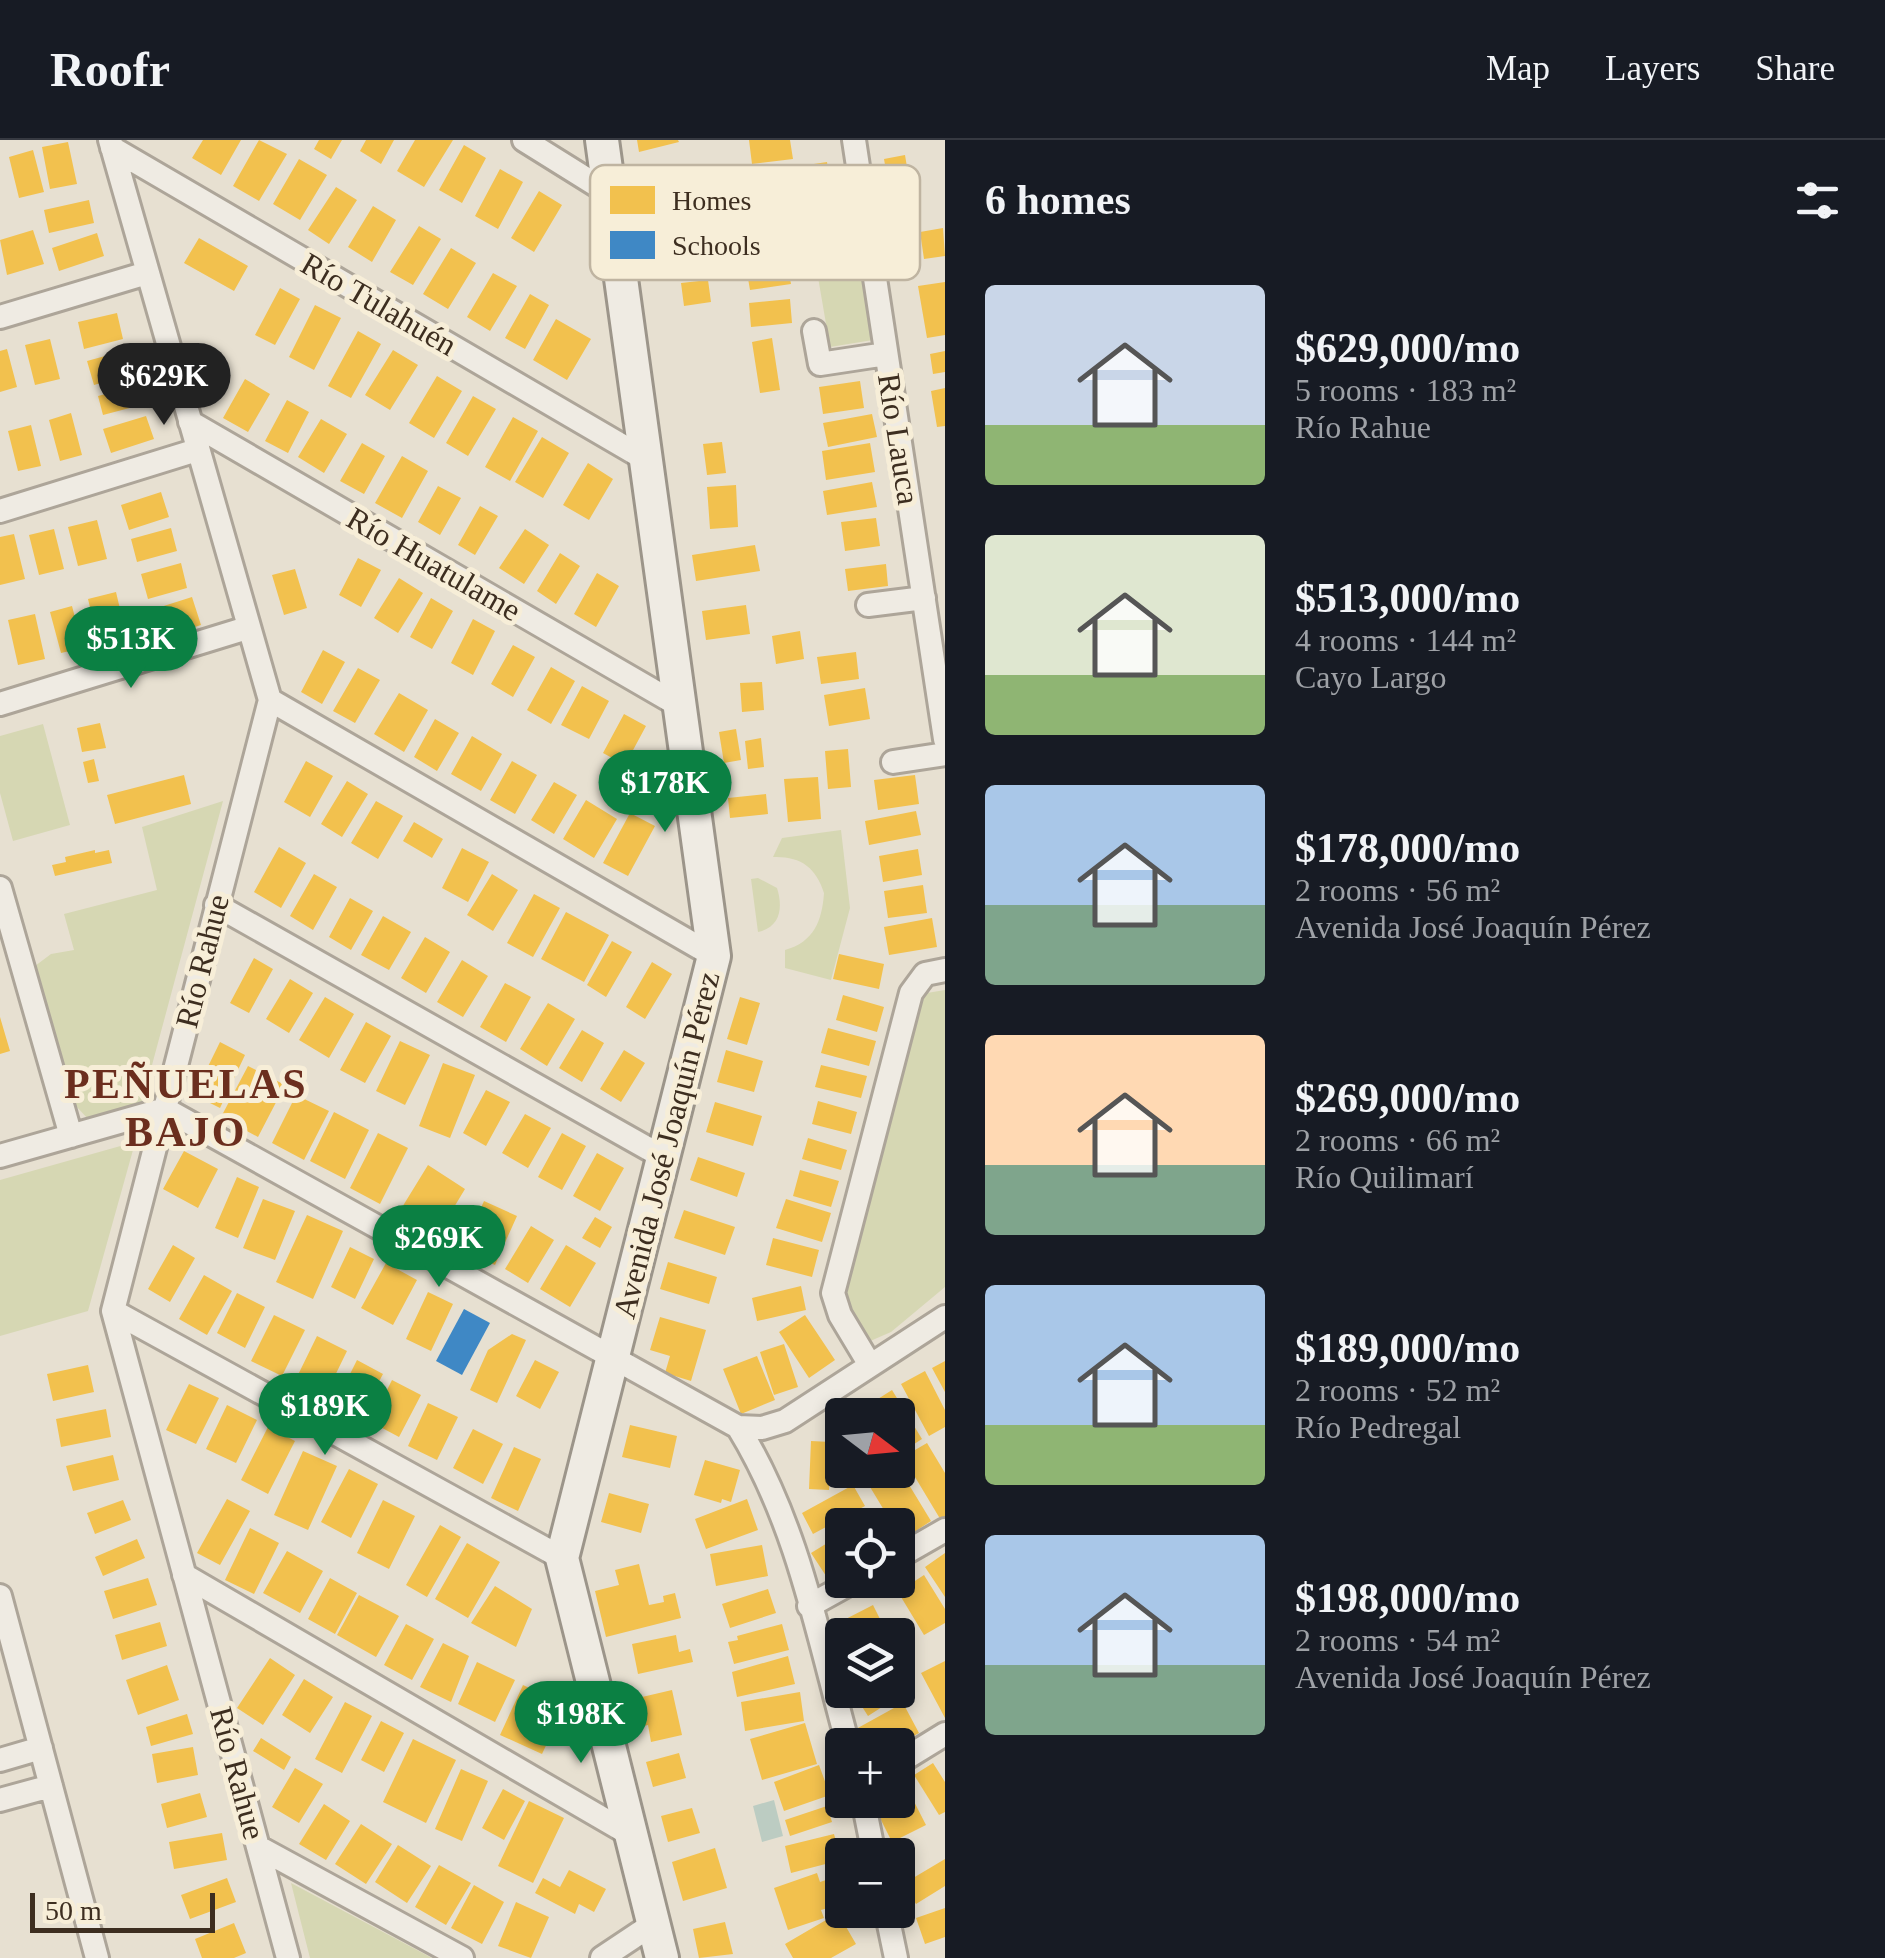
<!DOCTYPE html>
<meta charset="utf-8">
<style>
:root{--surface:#171b24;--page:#20242c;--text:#f1f3f6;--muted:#9ea1a6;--line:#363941;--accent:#0b8043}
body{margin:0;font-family:Georgia,serif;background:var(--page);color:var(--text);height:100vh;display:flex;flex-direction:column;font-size:38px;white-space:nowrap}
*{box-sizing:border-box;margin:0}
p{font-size:32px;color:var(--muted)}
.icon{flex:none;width:55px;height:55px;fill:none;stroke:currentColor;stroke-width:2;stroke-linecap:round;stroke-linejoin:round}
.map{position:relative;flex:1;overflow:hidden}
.side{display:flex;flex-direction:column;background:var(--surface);width:940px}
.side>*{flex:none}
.needle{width:65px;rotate:106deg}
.tools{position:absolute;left:825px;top:1258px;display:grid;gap:20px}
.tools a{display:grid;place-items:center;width:90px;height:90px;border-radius:10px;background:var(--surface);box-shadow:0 5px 15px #0003;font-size:50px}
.scale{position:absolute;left:30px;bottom:25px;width:185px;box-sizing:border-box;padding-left:10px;border:5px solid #3d2e20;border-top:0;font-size:28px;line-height:35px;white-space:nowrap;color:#3d2e20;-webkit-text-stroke:8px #f7eed8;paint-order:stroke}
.price{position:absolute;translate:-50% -85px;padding:0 22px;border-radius:35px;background:var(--accent);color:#fff;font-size:32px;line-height:65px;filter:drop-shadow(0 2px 5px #0008)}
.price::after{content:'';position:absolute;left:50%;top:60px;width:30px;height:22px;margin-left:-15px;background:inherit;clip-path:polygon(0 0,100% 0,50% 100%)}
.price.current{background:#222;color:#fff}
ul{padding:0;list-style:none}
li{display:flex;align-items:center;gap:30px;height:250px;padding:0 40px}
li span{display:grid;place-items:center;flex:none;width:280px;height:200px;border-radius:10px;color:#555}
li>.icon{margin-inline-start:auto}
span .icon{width:120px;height:120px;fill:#fffc;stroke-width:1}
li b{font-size:42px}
h2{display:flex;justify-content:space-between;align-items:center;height:120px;padding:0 40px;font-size:42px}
header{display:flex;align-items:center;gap:60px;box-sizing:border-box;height:140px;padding:0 50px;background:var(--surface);border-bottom:2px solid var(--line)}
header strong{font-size:48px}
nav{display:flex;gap:55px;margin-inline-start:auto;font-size:35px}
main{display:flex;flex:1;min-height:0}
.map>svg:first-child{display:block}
</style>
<header>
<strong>Roofr</strong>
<nav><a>Map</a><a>Layers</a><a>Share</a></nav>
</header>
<main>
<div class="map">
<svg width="945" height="1818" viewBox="0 0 945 1818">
<rect width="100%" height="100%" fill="#e7e0d1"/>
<!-- green -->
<path fill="#d6d7b3" d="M853,73L873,200L830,207L808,79Z
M43,584L70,685L13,701L0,653V596Z
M223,661L141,966L88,979L76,966L35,826L51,814L74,810L64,774L157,750L142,687Z
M841,690L850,768L831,840L785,828V810C814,802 822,781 824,753C816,727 800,716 773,717L782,698Z
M758,738L777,748C783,767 781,787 758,792L751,739Z
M945,850V1147L891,1192L868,1202L863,1200L840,1151L921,854Z
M124,1005L133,1010L88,1171L0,1196V1040Z
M291,1743L432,1818H310Z"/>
<!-- water -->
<path fill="#bcccc2" d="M774,1660L783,1696L762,1702L753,1666Z"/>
<!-- homes -->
<path fill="#f2c14e" d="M203,0H241L221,35L192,18Z
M259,0L287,14L259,61L233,46Z
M319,0H342L331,19L314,9Z
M366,0H394L381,24L360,11Z
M415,0H453L424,47L397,31Z
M637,0H678L679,2L639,12Z
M749,0H790L793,19L752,24Z
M68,2L77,44L50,49L42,7Z
M464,5L486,18L462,63L439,50Z
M33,10L44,52L19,58L9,17Z
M905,15L912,57L891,60L884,19Z
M299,19L327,35L300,80L273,64Z
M827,22L830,44L790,50L787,28Z
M691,24L696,50L666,55L662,29Z
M500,29L523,42L498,89L475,76Z
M336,47L357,60L329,104L308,90Z
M539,51L562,65L534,112L511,98Z
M89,60L94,83L49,93L44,70Z
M373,66L396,80L372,122L348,107Z
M419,86L441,99L413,145L390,132Z
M943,88L945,116L924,119L920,92Z
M33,90L44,124L7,135L0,100Z
M97,93L104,116L59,131L52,108Z
M199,98L248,126L234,151L184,123Z
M451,108L476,123L448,169L423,154Z
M787,121L791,144L750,150L746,127Z
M493,133L517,146L490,191L467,177Z
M708,140L711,162L684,166L681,143Z
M945,142V195L927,198L918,146Z
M280,148L300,159L275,205L255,195Z
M530,154L549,165L525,209L505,198Z
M790,159L792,183L751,187L749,163Z
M315,165L341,178L314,230L289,217Z
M117,173L123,199L84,209L78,182Z
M556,179L591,199L567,240L533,220Z
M358,191L381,204L351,258L328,246Z
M772,198L780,250L760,253L752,202Z
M50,199L60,239L35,245L25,205Z
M7,209L17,247L0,252V211Z
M127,210L133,234L94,245L87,221Z
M393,210L418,225L390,270L365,255Z
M945,211V232L933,234L930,214Z
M437,236L462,251L434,298L409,283Z
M245,239L270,254L248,292L223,278Z
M860,241L864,268L823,274L819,247Z
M136,246L141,265L103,275L98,256Z
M945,248V286L937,287L931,251Z
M473,256L496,269L468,316L446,303Z
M287,260L309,272L288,313L265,301Z
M71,273L82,315L60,321L49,280Z
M872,274L877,297L828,307L823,283Z
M146,276L154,299L111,313L103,289Z
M513,277L538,291L510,341L485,327Z
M321,279L347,294L324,333L298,317Z
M31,285L41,326L18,331L8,291Z
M542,297L569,313L543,358L515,342Z
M722,302L726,333L707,335L703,304Z
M362,303L385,316L364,354L340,341Z
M870,303L875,332L826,340L822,311Z
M402,316L428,331L402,378L375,363Z
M588,323L613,339L589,380L563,365Z
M872,342L877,367L827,375L823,351Z
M736,345L738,387L710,389L707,347Z
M438,346L461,358L440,395L418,382Z
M161,352L169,377L129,390L121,365Z
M480,366L498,376L475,415L458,405Z
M876,378L880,406L845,411L841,382Z
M97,380L107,419L78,426L68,387Z
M171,388L177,411L137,422L131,399Z
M54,389L64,429L39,435L29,395Z
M525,389L549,405L524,444L499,428Z
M14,394L25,439L0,445V397Z
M755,405L760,431L696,441L692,415Z
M560,413L580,426L556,464L537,451Z
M358,418L381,430L361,467L339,455Z
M181,423L187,448L148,459L141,434Z
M886,424L888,446L848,451L845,429Z
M295,429L307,468L284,475L272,435Z
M597,433L619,446L596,487L574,474Z
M399,438L423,453L398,493L374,478Z
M116,452L125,490L97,497L88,459Z
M192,457L201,485L157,499L148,471Z
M431,458L453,471L432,509L410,497Z
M746,465L750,494L706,500L702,471Z
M72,466L83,508L61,513L50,472Z
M35,474L45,519L18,525L8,480Z
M473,479L495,491L473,535L451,523Z
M800,491L804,519L776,524L772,496Z
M513,505L535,517L513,557L491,544Z
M323,510L345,522L322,564L301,552Z
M856,512L859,539L821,544L817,517Z
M551,527L575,541L551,584L527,570Z
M358,528L380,540L355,583L333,571Z
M762,542L764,570L742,572L740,543Z
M582,546L609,561L589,599L561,585Z
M865,548L870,579L829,586L824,555Z
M399,553L428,570L404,612L374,594Z
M624,574L646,586L625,625L603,613Z
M435,579L459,593L437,631L414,617Z
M100,583L106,608L82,612L77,588Z
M736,589L741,620L724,623L719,592Z
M472,596L502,614L481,651L451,634Z
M761,598L764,627L748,629L745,601Z
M848,609L851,647L828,649L825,611Z
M94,619L99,641L88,643L83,622Z
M306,621L333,636L310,677L284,662Z
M512,621L537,635L515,674L490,660Z
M184,635L191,664L115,684L107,655Z
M915,635L919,664L878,670L874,640Z
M818,637L821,679L788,682L784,639Z
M347,641L368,654L342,697L321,684Z
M554,642L577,655L554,694L531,680Z
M766,654L768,674L730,678L728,658Z
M586,660L617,679L594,718L563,699Z
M376,661L403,676L378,719L351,703Z
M916,671L921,695L869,705L865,681Z
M630,673L655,686L628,736L603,723Z
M414,682L443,699L432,718L403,701Z
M279,707L306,723L281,768L254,752Z
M462,708L489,722L468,762L442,748Z
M918,709L922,735L883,742L879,716Z
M95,710V713L109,710L112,723L55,736L52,725L66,722L65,717Z
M314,734L337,747L313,790L290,776Z
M492,734L518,750L493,791L467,775Z
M923,745L927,773L888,778L884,751Z
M534,754L560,768L533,817L507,803Z
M350,758L373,771L351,810L329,797Z
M566,772L609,795L584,842L541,819Z
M383,776L411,792L389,830L361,815Z
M932,778L937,807L889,815L884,787Z
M425,797L450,812L426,853L401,838Z
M612,801L632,812L606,857L587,845Z
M839,814L884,824L879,849L833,839Z
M254,818L273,829L249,873L230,863Z
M462,820L488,836L463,877L437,862Z
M652,822L672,834L645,879L626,867Z
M290,839L313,853L289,893L266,879Z
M505,843L531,857L506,902L480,887Z
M843,855L884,867L877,892L836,880Z
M325,857L354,874L329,918L299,900Z
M740,857L760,863L747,905L727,899Z
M548,863L575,879L547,926L520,909Z
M0,877L10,911L0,914Z
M366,882L391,896L365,943L340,930Z
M828,888L876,901L869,926L821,913Z
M582,890L604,903L582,942L559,928Z
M400,901L430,915L405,965L376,951Z
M220,902L245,915L220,968L194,955Z
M624,910L645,923L621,962L600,949Z
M726,910L763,921L754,952L717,942Z
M443,923L475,935L450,998L419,986Z
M821,925L867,936L861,958L815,947Z
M248,926L285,945L258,997L221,977Z
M486,950L510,962L486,1006L463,993Z
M296,955L329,971L304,1020L272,1003Z
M818,961L857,972L851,994L812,984Z
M715,962L762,976L753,1006L706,992Z
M334,972L369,990L345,1039L310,1021Z
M525,974L551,988L528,1028L502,1013Z
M378,993L408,1008L380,1064L350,1048Z
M562,993L586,1006L562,1050L538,1037Z
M808,998L847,1010L841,1030L802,1019Z
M184,1011L218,1029L198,1068L163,1049Z
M597,1013L624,1028L600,1071L573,1056Z
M698,1017L745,1033L737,1057L690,1040Z
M428,1025L465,1049L439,1092L401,1069Z
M800,1030L839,1041L831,1067L793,1056Z
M237,1037L259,1047L238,1098L215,1088Z
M263,1059L295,1071L275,1120L243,1108Z
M786,1059L831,1073L822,1102L776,1088Z
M484,1061L517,1076L495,1125L462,1110Z
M684,1070L735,1087L725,1115L674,1098Z
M307,1075L343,1091L313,1159L276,1142Z
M595,1077L612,1087L600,1108L582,1098Z
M531,1086L554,1100L528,1143L505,1129Z
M773,1098L819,1110L812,1137L766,1125Z
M173,1105L195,1118L170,1162L148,1149Z
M566,1105L596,1123L570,1167L540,1149Z
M350,1107L374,1119L355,1159L331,1147Z
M668,1122L717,1137L709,1164L660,1149Z
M386,1123L417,1140L393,1185L361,1168Z
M204,1135L232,1151L207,1195L179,1179Z
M801,1146L806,1170L757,1181L752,1158Z
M428,1152L453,1164L431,1211L406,1199Z
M237,1153L265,1167L245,1208L217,1193Z
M274,1175L305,1190L282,1236L251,1221Z
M805,1175L835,1220L809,1238L779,1192Z
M660,1177L706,1190L691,1241L665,1233L670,1216L650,1210Z
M512,1194L526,1200L497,1263L470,1250L488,1210Z
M317,1196L347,1211L325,1256L295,1241Z
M784,1204L798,1247L774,1255L760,1212Z
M757,1216L775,1260L741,1274L723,1229Z
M357,1220L383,1234L358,1281L333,1268Z
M535,1220L559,1232L540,1269L516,1256Z
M945,1221V1252L932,1228Z
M88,1225L94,1252L53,1261L47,1234Z
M925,1231L945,1270V1287L929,1296L901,1244Z
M392,1240L421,1255L399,1297L371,1282Z
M189,1244L219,1258L196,1304L166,1290Z
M892,1250L922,1299L900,1313L898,1308V1275H877L870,1264Z
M428,1263L458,1277L437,1320L408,1306Z
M227,1265L257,1280L236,1323L206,1309Z
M106,1269L111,1297L61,1307L56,1279Z
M630,1285L677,1296L670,1328L622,1317Z
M268,1287L295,1301L268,1354L241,1340Z
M473,1289L503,1304L483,1344L453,1328Z
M811,1301L831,1302V1312L842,1313L846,1340L830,1339L829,1350L809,1349Z
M927,1303L945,1333V1387L903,1317Z
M514,1307L541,1319L518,1371L491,1358Z
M303,1311L337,1326L308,1390L274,1375Z
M113,1315L119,1340L73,1351L66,1326Z
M705,1320L740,1330L731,1362L722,1359L721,1363L694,1355Z
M349,1329L378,1344L351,1398L321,1382Z
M887,1330H900L931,1381L902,1400L898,1385H893L867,1342Z
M853,1345L865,1366L813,1394L802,1373Z
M609,1353L649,1364L641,1393L601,1382Z
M227,1359L250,1371L220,1425L197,1413Z
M747,1359L758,1390L706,1409L695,1379Z
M123,1360L131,1380L95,1394L87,1373Z
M383,1360L415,1376L389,1429L357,1413Z
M440,1385L461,1397L427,1457L406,1445Z
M250,1388L279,1403L254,1454L225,1440Z
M842,1394V1430L828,1439L811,1413Z
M137,1399L145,1418L103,1436L95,1417Z
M467,1403L500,1422L468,1478L435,1459Z
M762,1405L768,1436L716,1446L710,1414Z
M287,1411L323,1431L300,1473L263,1453Z
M945,1413V1457L925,1427Z
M639,1424L649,1465L664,1462L663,1456L675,1453L681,1478L606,1497L595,1451L619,1445L615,1430Z
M924,1435L945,1469V1483L924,1495L898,1452Z
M148,1438L157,1465L113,1479L104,1451Z
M330,1438L357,1453L335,1494L308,1479Z
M495,1446L532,1469L516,1507L471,1483Z
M768,1449L776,1473L730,1488L722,1464Z
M359,1455L399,1476L376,1517L337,1495Z
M873,1465L888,1495H841L836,1484Z
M160,1482L167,1506L122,1520L115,1495Z
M406,1484L434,1499L412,1540L384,1525Z
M782,1484L789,1510L734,1524L728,1502L738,1500L737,1496Z
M676,1495L679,1512L690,1509L693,1522L638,1534L632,1504Z
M443,1503L469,1516L451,1562L420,1547Z
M788,1516L795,1544L737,1557L732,1532Z
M270,1518L295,1535L263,1585L237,1568Z
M945,1521V1578L921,1533Z
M477,1522L515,1540L495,1582L458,1564Z
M167,1525L179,1560L138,1575L126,1540Z
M898,1535L907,1551L868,1576L854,1554L860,1550H898Z
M304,1539L333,1557L310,1593L282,1575Z
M523,1545L565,1565L542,1614L500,1595Z
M672,1550L682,1595L651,1602L648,1585L631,1589L625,1561Z
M800,1552L804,1581L745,1591L741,1562Z
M345,1562L372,1576L342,1633L315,1619Z
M903,1563L919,1593L897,1605H865L856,1589Z
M187,1574L193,1594L151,1606L146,1587Z
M381,1581L404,1593L384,1632L361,1620Z
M805,1583L817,1624L762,1640L750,1599Z
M261,1598L291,1617L284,1630L253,1611Z
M413,1599L456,1620L426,1683L383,1662Z
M193,1607L198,1635L157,1643L152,1614Z
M679,1613L686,1638L653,1647L646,1622Z
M933,1623L945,1642V1672L939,1675L914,1635Z
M819,1625L830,1655L784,1671L774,1642Z
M295,1628L323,1644L299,1683L272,1667Z
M461,1629L488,1641L462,1701L435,1689Z
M903,1640L926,1685L892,1702L871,1660H898V1642Z
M503,1649L525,1661L504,1700L482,1688Z
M200,1653L207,1677L167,1688L161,1664Z
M529,1661L564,1678L533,1743L498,1726Z
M324,1664L350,1681L326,1720L299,1704Z
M827,1666L832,1682L790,1696L785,1680Z
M692,1668L700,1693L668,1702L661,1676Z
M361,1684L392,1704L366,1744L335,1724Z
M222,1693L227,1720L174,1729L169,1702Z
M834,1694L841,1720L791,1733L785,1706Z
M398,1705L431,1726L407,1763L375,1742Z
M715,1708L727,1748L683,1761L672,1722Z
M945,1719V1746L916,1764L903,1744Z
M439,1725L471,1743L446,1785L415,1767Z
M569,1730L606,1749L594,1772L579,1764L575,1774L535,1753L543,1738L560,1747Z
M817,1733L820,1742L826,1740L835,1766L821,1770L824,1778L788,1790L774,1748Z
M227,1738L236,1762L190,1779L181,1755Z
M474,1745L504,1762L482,1804L451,1788Z
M516,1762L549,1777L531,1818L498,1806Z
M945,1768V1797L925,1804L916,1778Z
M838,1773L856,1804L831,1818H793L785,1804Z
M725,1782L733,1814L699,1818L693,1789Z
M234,1783L246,1813L234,1818H202L195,1799Z"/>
<!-- schools -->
<path fill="#3f88c5" d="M464,1169L490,1183L462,1235L436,1221Z"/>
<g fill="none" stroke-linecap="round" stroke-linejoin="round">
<!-- street casing -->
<g stroke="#ada599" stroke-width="28">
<path id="street" d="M110,0L270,560L113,1171L288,1818
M524,0L609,53
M854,0L945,599
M112,8L645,319
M799,93L795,67L863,60
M0,177L147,133
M814,191L820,224L886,214
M190,282L678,565
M0,371L197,310
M868,465L924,458
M270,560L714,816
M0,564L247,488
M893,622L945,614
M0,748L71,996
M216,765L663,1017
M0,1016L165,969L738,1287L762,1288L785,1281L945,1177
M113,1171L562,1418
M870,1225L840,1175L833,1153L911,853L925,834L945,830
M738,1287C798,1384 818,1496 848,1605
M898,1417L945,1390
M184,1435L631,1695
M0,1456L97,1818
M809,1466L856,1440
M0,1620L41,1608
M898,1623L945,1594
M0,1660L51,1646
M863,1660L874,1715
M258,1707L462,1818
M886,1770L896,1818
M602,1818L653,1784"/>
</g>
<!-- secondary casing -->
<g stroke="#9c958a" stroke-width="38">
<path id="secondary" d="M602,0L714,816L562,1418L662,1818"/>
</g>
<!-- street -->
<use href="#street" stroke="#efebe3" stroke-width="22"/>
<!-- secondary -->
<use href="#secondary" stroke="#efebe3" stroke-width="32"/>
</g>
<g text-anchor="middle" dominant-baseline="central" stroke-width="10" stroke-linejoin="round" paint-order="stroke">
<!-- street labels -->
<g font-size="32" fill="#3d2e20" stroke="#f7eed8">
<text transform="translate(379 164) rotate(30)">Río Tulahuén</text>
<text transform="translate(899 299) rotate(81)">Río Lauca</text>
<text transform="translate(434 424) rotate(30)">Río Huatulame</text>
<text transform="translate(202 821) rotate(-76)">Río Rahue</text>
<text transform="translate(666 1005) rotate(-76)">Avenida José Joaquín Pérez</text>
<text transform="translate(238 1633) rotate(75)">Río Rahue</text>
</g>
<!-- district labels -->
<g font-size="42" font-weight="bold" letter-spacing="2.5" fill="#6b2e1e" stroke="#f7eed8">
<text x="186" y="944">PEÑUELAS<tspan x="186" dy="48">BAJO</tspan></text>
</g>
</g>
<!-- legend -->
<rect x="590" y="25" width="330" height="115" rx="15" fill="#f7eed8" stroke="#bfb4a1" stroke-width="2.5"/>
<rect x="610" y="46" width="45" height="28" fill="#f2c14e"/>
<rect x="610" y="91" width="45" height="28" fill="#3f88c5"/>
<g font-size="28" fill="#3d2e20">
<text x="672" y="70">Homes</text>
<text x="672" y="115">Schools</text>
</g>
</svg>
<div class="tools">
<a><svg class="needle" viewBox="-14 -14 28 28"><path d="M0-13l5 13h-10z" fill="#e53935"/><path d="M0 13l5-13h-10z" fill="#9ea1a6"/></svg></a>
<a><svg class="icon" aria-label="locate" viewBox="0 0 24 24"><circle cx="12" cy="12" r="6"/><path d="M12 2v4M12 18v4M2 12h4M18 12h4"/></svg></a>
<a><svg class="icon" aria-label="layers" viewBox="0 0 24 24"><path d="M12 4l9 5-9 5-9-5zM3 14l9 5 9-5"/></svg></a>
<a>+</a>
<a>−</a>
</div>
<div class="scale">50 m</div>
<b class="price current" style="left:164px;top:288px">$629K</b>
<b class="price" style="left:131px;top:551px">$513K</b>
<b class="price" style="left:665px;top:695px">$178K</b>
<b class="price" style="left:439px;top:1150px">$269K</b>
<b class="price" style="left:325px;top:1318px">$189K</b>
<b class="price" style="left:581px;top:1626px">$198K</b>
</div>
<section class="side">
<h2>6 homes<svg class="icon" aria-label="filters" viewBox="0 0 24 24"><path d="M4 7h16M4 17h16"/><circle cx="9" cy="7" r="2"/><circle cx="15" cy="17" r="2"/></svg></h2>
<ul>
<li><span style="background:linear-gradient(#c9d6e8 70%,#8fb573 0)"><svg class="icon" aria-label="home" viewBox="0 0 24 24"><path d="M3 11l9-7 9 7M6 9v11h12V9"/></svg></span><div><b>$629,000/mo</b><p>5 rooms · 183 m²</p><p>Río Rahue</p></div></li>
<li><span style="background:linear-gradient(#dfe7d0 70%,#8fb573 0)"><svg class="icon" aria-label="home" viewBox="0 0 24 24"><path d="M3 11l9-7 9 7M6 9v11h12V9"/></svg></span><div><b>$513,000/mo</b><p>4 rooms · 144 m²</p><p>Cayo Largo</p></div></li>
<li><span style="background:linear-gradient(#a9c7e8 60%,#7fa58c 0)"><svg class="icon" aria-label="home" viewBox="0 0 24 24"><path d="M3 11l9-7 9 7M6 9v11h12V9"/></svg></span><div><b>$178,000/mo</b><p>2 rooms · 56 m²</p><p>Avenida José Joaquín Pérez</p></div></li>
<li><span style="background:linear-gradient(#ffd9b3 65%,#7fa58c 0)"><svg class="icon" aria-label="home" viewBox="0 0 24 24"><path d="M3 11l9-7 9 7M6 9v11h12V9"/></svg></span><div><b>$269,000/mo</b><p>2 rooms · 66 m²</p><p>Río Quilimarí</p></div></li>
<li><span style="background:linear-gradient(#a9c7e8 70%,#8fb573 0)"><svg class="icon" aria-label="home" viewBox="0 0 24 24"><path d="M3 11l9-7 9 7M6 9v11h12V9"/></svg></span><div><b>$189,000/mo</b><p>2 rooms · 52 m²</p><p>Río Pedregal</p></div></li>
<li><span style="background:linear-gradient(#a9c7e8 65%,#7fa58c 0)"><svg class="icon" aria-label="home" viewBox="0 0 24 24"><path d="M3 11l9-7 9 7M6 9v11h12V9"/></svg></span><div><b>$198,000/mo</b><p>2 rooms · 54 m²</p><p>Avenida José Joaquín Pérez</p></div></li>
</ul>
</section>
</main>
